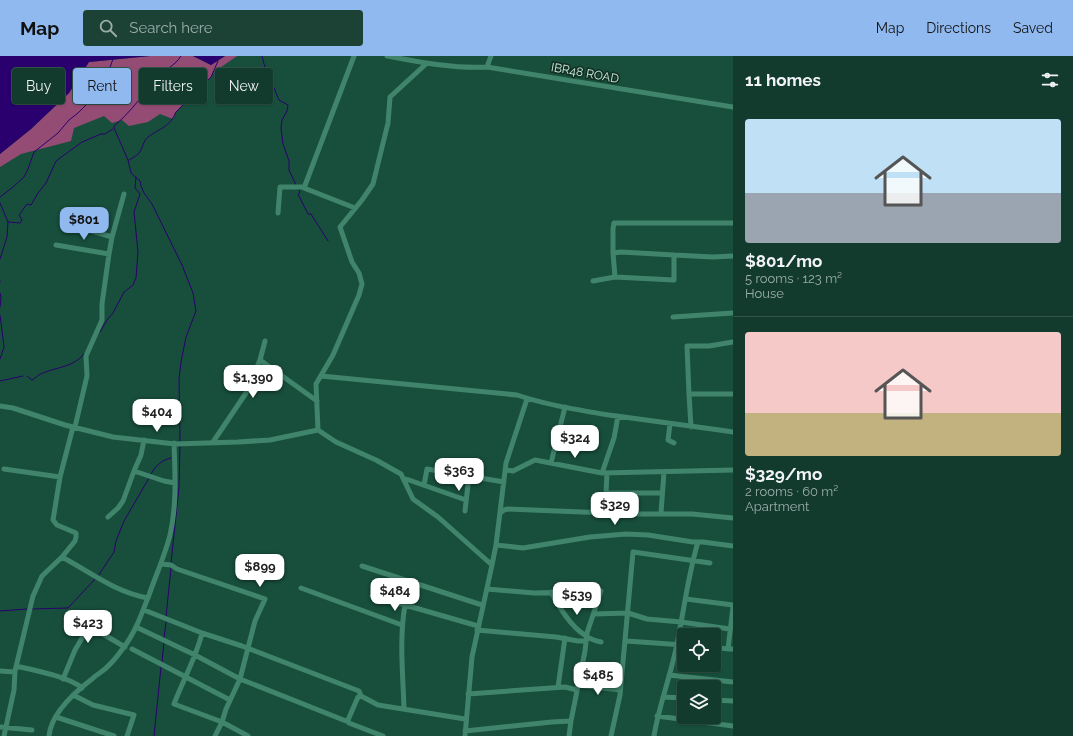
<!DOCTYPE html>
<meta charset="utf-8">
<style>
:root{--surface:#123b2d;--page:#1b4235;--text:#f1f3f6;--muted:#9cadaa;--line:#315549;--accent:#90b9f0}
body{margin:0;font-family:Raleway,sans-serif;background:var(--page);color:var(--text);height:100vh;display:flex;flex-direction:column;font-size:15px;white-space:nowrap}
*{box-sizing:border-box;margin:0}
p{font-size:13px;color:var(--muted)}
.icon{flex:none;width:22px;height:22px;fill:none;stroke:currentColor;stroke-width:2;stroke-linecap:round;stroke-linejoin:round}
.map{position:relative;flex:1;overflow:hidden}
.panel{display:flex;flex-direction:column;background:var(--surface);width:340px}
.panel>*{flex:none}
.hud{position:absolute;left:12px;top:12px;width:380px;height:36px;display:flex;gap:8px}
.buttons{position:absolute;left:677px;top:572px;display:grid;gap:8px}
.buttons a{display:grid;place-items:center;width:44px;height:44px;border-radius:4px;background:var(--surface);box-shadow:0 1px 3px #0004,0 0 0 1px var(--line);font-size:20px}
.price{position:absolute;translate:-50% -34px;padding:0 9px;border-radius:8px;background:#fff;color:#222;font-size:13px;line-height:26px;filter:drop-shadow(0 1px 2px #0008)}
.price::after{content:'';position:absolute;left:50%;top:24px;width:12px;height:9px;margin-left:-6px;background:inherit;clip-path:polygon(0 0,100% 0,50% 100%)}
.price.active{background:var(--accent);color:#111}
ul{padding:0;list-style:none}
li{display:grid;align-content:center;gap:8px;height:212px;padding:0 12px}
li+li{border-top:1px solid var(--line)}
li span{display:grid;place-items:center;height:124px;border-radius:4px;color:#555}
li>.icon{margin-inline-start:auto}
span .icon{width:72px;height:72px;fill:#fffc;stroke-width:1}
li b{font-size:17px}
h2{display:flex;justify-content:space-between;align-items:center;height:48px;padding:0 12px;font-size:17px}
.chip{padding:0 14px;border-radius:4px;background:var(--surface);box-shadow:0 1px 3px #0004,0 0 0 1px var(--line);font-size:14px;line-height:36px}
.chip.active{background:var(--accent);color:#111}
header{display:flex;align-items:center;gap:24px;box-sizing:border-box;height:56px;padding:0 20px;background:var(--accent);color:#111}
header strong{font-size:19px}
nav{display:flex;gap:22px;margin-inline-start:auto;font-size:14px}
.search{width:280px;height:36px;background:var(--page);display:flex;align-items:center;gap:10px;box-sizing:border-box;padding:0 14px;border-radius:4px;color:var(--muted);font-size:15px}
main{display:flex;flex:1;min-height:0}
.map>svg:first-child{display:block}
</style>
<header>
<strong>Map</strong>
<div class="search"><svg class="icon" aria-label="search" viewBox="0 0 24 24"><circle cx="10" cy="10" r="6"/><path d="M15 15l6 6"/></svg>Search here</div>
<nav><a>Map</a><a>Directions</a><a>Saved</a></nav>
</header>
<main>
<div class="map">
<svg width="733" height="680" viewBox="0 0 733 680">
<rect width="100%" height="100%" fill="#184f3c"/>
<!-- green -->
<path fill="#944c74" d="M150,0H193L211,9L225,0H237L214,16L211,21L176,56L173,63L160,58L148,66L129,70L122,64L112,67L104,60L74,72L71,85L21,98L0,111V98L31,73L69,37L89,6Z"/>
<!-- water -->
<path fill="#29006d" d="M0,0H150L89,6L69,37L31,73L0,98Z
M193,0H225L211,9Z"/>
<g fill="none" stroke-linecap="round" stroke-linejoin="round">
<!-- stream -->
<path stroke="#29006d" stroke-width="1" d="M262,0L264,8L279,44L288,49L287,55L282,64L281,72L283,88L289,105V114L296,129
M129,104C132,102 137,100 139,97C143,92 143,85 148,81C160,72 170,71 176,56L211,21L218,5
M299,133L300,136L298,138L308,158H311L328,185
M0,141L13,131L24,121L28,113L34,96L58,77L69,64L78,57L98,37L105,25L113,3
M0,147L8,166L7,181L0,203
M8,166L20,167L22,164L19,159L27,148L31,149L38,137L46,127L56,105L82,86L101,78H105L113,73
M0,225V226
M0,237L1,242L0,251
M0,259L4,291L0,303
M100,276L107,264L113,257L124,236L133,229L136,222L138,196L134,156L140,138L135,132L136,121
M27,320L32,324C36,322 39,318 43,317C57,311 74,311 84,298
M0,325L23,320
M180,385L179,323L181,306L186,281L196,255L193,237L182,209L152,148L144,137L141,130L140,125L131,117L128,104L114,72V70C131,56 143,38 158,21C165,13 175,10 181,0
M151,418C156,409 162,404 171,402
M171,507L179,431L180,390
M98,520L114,496L116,485L124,465L149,422
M32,553L68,552L96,522
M0,555L27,553
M166,561L171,512
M164,582L166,566
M162,606L164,586
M154,680L161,611"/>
<!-- minor -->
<path stroke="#40856b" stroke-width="5" d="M354,0L304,132L355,152
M387,0C419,6 454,13 487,11L733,51
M427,7L390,41L388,67L373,128L362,144L340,171L352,206L359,217L362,228L359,239L333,299L316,328L318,374L336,386L376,404L401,418L413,443L438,461L492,509L472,601L465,680
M487,11L491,0
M278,157L280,131H305
M62,166L112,181
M56,189L109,198
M613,197V173L614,167H733
M615,221L613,197L621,196L674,199
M593,225L615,221L674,224V199L713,201L733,200
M673,261L733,257
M260,304L317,345
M321,320L517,339C547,349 578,354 609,359C651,365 692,370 733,376
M689,338L687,290H709L733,286
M0,350L13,352L65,369L113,381L175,388L238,386L270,384L318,374
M670,368L668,384L674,387
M75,371L87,320L86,300L102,264V248L109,198L112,181L124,138
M691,371L689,338H733
M213,386L246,337L260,304L265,285
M551,407L565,351
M4,413L60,421
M506,414L513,415L535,404L602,417L614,382L618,360
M134,415L141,399L144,384
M602,417L733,414
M607,417L606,437H662
M404,423L409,424L466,444
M424,429L427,413L504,426
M465,455L469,420
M500,457L504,454L508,453L631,458H692L733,462
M661,457L664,416
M108,461L118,452L123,445L134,415L164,425L175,427
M496,489L523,492L590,481L626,478L648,479L693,486H703L733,490
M62,501C90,516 115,536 148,542
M161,508L171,509L177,513L265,543L255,565L240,623L226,653L222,666L248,680
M492,509L496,489L506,407L527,343
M362,510L482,549
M301,532L402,569
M487,533L534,537L601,535L587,577L585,595L571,665L569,680
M551,536C560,552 570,570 586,580C590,583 596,585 601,586
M372,540L405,549
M686,543L733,549
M144,554L202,577L242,590L359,635L361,640L378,649L465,663
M594,558L628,557L647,563L681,566L730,573
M136,571L195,599L240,623L346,665L348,664L358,641L361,640
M477,574L556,581L578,585H586
M202,577C196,602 183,624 174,648L222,666L215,680
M626,585L684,589
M714,592L733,593
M132,593L230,644
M728,593L733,551
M16,610C34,614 69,621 82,632
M0,615L15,616
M669,619L733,626
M63,623L75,594L88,572L91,571L125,591
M578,629L620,634
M558,631L565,582
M468,638L565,631L577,634
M73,639L93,649L134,659L127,680
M663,641L684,642
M714,644L733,645
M404,653C403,618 399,584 405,549L478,570
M657,660L733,670
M56,661L114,680
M348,664L349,667L383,680
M0,671L32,674
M465,675L552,666L571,665
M4,680L14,634L15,615L33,540L42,520L62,501L75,485L76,481V477L57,469L53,464L60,421L73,371
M49,680C51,658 75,636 92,623C96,619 102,616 106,612C113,606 119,598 124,591C136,575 142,557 149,539C156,519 165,499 170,479C177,449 175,417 174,387
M611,680L620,639L633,496L710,507
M654,680C659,649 671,619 677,588C684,554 688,519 698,486"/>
</g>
<g text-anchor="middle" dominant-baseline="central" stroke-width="3.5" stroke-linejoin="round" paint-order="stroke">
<!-- street labels -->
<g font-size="12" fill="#cbedde" stroke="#143126">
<text transform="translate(585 17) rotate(10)">IBR48 ROAD</text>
</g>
</g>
</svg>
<div class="buttons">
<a><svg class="icon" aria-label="locate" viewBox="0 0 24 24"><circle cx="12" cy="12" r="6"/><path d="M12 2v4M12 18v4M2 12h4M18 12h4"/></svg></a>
<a><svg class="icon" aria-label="layers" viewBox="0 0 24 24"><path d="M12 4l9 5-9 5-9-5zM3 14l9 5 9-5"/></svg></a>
</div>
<b class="price active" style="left:84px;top:185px">$801</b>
<b class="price" style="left:253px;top:343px">$1,390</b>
<b class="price" style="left:157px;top:377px">$404</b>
<b class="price" style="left:575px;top:403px">$324</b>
<b class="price" style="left:459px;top:436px">$363</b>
<b class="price" style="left:615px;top:470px">$329</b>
<b class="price" style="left:260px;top:532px">$899</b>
<b class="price" style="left:395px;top:556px">$484</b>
<b class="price" style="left:577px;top:560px">$539</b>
<b class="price" style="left:88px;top:588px">$423</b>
<b class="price" style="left:598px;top:640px">$485</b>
<div class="hud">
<a class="chip">Buy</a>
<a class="chip active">Rent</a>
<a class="chip">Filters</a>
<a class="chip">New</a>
</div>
</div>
<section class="panel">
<h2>11 homes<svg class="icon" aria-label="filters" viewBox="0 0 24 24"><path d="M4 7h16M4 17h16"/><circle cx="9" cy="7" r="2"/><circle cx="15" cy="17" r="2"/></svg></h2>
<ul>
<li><span style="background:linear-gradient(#bfe0f5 60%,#9aa5b1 0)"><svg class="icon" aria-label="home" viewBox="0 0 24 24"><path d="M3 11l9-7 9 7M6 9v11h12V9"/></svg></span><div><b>$801/mo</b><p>5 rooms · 123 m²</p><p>House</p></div></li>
<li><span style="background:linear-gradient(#f6c9c9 65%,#c2b280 0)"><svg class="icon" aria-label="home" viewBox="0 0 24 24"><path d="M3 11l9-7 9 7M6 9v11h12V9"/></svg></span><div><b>$329/mo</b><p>2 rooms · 60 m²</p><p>Apartment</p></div></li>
</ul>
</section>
</main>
